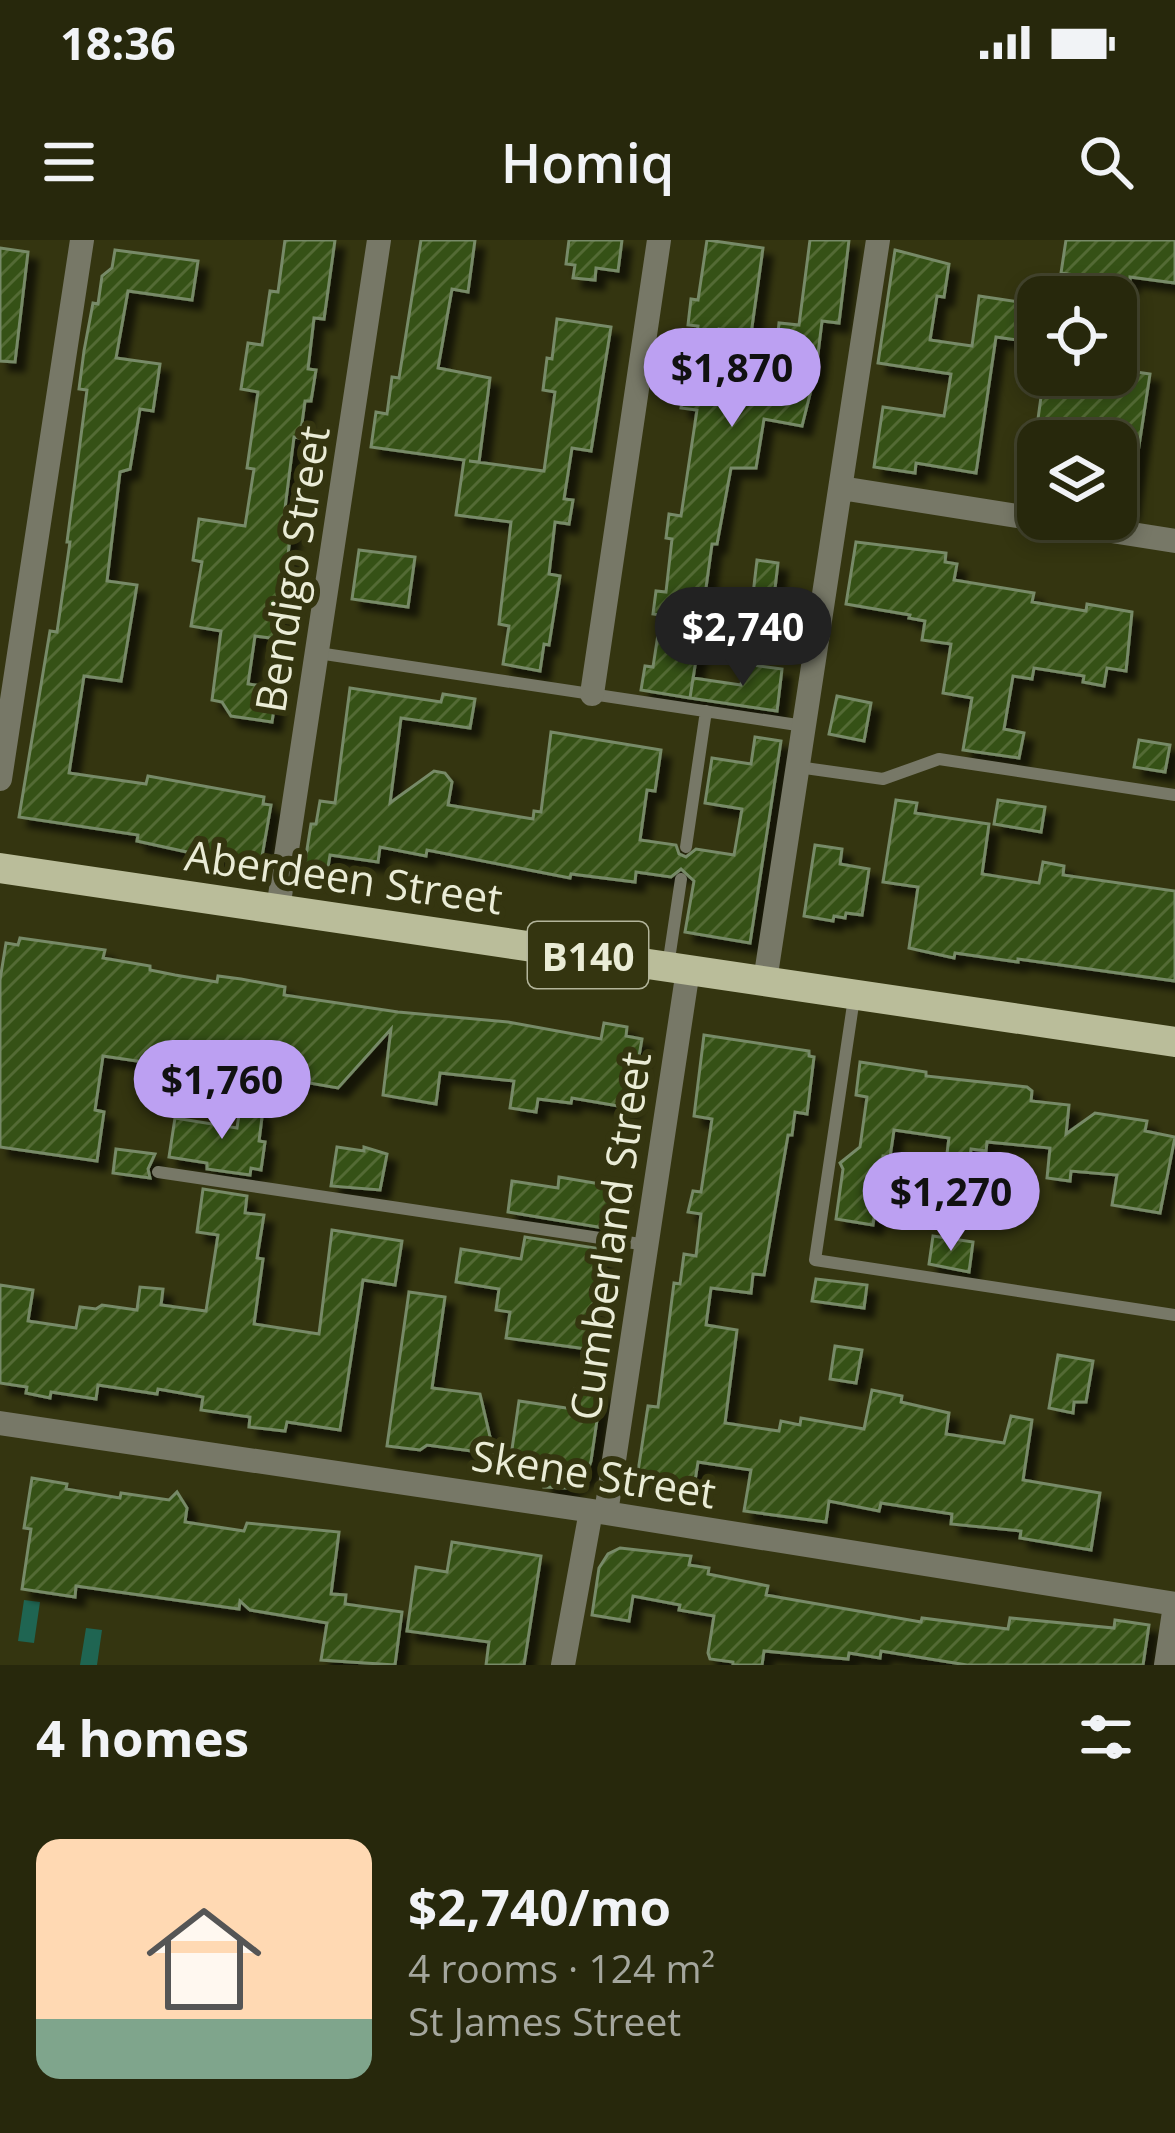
<!DOCTYPE html>
<meta charset="utf-8">
<style>
:root{--surface:#27280c;--page:#33341a;--text:#f1f3f6;--muted:#a4a69d;--line:#43442d;--accent:#bca0f2}
body{margin:0;font-family:"Open Sans",sans-serif;background:var(--page);color:var(--text);height:100vh;display:flex;flex-direction:column;font-size:45px;white-space:nowrap}
*{box-sizing:border-box;margin:0}
p{font-size:39px;color:var(--muted)}
.icon{flex:none;width:66px;height:66px;fill:none;stroke:currentColor;stroke-width:2;stroke-linecap:round;stroke-linejoin:round}
.map{position:relative;height:1425px;overflow:hidden}
.sheet{display:flex;flex-direction:column;background:var(--surface);flex:1}
.sheet>*{flex:none}
.buttons{position:absolute;left:1017px;top:36px;display:grid;gap:24px}
.buttons a{display:grid;place-items:center;width:120px;height:120px;border-radius:24px;background:var(--surface);box-shadow:0 6px 18px #0003,0 0 0 3px var(--line);font-size:60px}
.price{position:absolute;translate:-50% -102px;padding:0 27px;border-radius:42px;background:var(--accent);color:#111;font-size:39px;line-height:78px;filter:drop-shadow(0 3px 6px #0008)}
.price::after{content:'';position:absolute;left:50%;top:72px;width:36px;height:27px;margin-left:-18px;background:inherit;clip-path:polygon(0 0,100% 0,50% 100%)}
.price.active{background:#222;color:#fff}
ul{padding:0;list-style:none}
li{display:flex;align-items:center;gap:36px;height:300px;padding:0 36px}
li+li{border-top:3px solid var(--line)}
li span{display:grid;place-items:center;flex:none;width:336px;height:240px;border-radius:24px;color:#555}
li>.icon{margin-inline-start:auto}
span .icon{width:144px;height:144px;fill:#fffc;stroke-width:1}
li b{font-size:51px}
h2{display:flex;justify-content:space-between;align-items:center;height:144px;padding:0 36px;font-size:51px}
.status{display:flex;justify-content:space-between;align-items:center;height:84px;padding:0 60px;background:var(--surface);direction:ltr}
.status svg{height:33px;fill:currentColor}
header{display:flex;justify-content:space-between;align-items:center;height:156px;padding:0 36px;background:var(--surface);font-size:54px;font-weight:600}
.map>svg:first-child{display:block}
</style>
<div class="status"><b>18:36</b><svg viewBox="0 0 49 12"><path d="M0 12V9h3v3zM5 12V6h3v6zM10 12V3h3v9zM15 12V0h3v12zM26 1h20v11H26zM47 4h2v5h-2z"/></svg></div>
<header><svg class="icon" aria-label="menu" viewBox="0 0 24 24"><path d="M4 6h16M4 12h16M4 18h16"/></svg>Homiq<svg class="icon" aria-label="search" viewBox="0 0 24 24"><circle cx="10" cy="10" r="6"/><path d="M15 15l6 6"/></svg></header>
<div class="map">
<svg width="1175" height="1425" viewBox="0 0 1175 1425">
<defs>
<pattern id="building-hatch" width="6" height="6" patternUnits="userSpaceOnUse" patternTransform="scale(3)"><rect width="6" height="6" fill="#355113"/><path d="M-1 1l2-2M0 6l6-6M5 7l2-2" fill="none" stroke="#526a35"/></pattern>
<filter id="shadow"><feDropShadow dx="9" dy="9" stdDeviation="3" flood-color="#0009"/></filter>
</defs>
<rect width="100%" height="100%" fill="#343510"/>
<!-- water -->
<path fill="#1f6552" d="M24,1360L40,1362L34,1403L18,1401Z
M86,1388L102,1390L97,1425H80Z"/>
<!-- building -->
<path fill="url(#building-hatch)" stroke="#778a67" stroke-width="3" filter="url(#shadow)" d="M285,0H335L324,79L314,78L308,129L316,130L311,161H305L300,198L294,197L285,268V288L291,289L278,399L255,396L248,444L277,448L272,482L231,476L222,462L212,460L221,391L191,386L202,322L193,320L199,279L245,286L254,229L247,228L258,152L241,149L248,103L262,105L270,51L278,52Z
M421,0H475L468,52L452,49L438,128L490,138L479,222L469,221L544,231L555,152L543,150L547,118L552,119L557,79L611,87L591,211L572,208L564,259L573,260L569,284L555,282L549,334L560,336L549,405L544,404L540,431L503,424L509,386L499,384L511,282L456,275L464,220L371,207L376,172L387,174L392,137L399,138Z
M569,0H622L618,31L596,28L595,40L573,38L575,25L566,24Z
M707,0L763,8L751,94L719,89L712,134L773,143L779,83L799,85L810,0H849L839,83L822,81L816,130L802,186L764,179L756,228H731L717,304H712L705,355L719,357L715,382L702,381L690,458L641,450L645,426L653,427L661,375L653,374L656,351L666,352L672,299L666,298L669,274L681,276L697,170L681,168L683,154L680,153L682,131L692,132L698,86L688,85L691,59L698,60Z
M1066,0H1175V43L1130,37V43L1061,33Z
M0,8L28,12L15,122L0,121Z
M115,10L198,21L192,60L128,51L116,118L160,124L153,171L140,169L130,229L120,232L107,341L137,345L121,441L84,436L69,533L146,544L148,536L264,557L263,564L271,565L260,628L137,601L138,595L19,577L50,391L57,392L70,302H67L87,150L79,149L84,111L93,63L98,64L102,36L112,28Z
M895,10L949,24L944,57L937,56L930,100L972,106L979,56L1038,65V103L996,97L976,233L916,223L915,233L874,227L883,167L944,176L951,134L878,123Z
M1116,129L1150,134L1129,271L1116,270V201H1035L1044,135H1116Z
M856,302L946,313L945,322L957,324L954,340L1034,353L1032,362L1086,371L1087,364L1132,372L1126,431L1107,428L1104,446L1083,442L1084,436L1034,428L1032,439L1013,436L1004,489L1024,493L1019,518L963,510L972,458L943,453L951,404L922,400L925,381L909,378L910,375L846,364Z
M359,310L415,317L408,367L352,359Z
M757,320L778,323L771,382L750,380Z
M744,424L782,429L777,471L690,458L693,438L741,445Z
M350,448L441,462L443,454L475,459L470,488L401,478L390,563L434,531L445,533L452,542L448,565L533,579L534,571L541,572L551,492L661,510L655,551L647,550L640,600L676,605L679,614L686,617L696,609L734,615L742,569L705,563L712,518L751,524L755,497L781,501L750,703L685,692L694,641L681,629L671,637L636,632L635,642L571,634L570,638L427,610L426,616L380,607L378,622L330,615L326,639L303,635L311,584H316L320,561L335,563Z
M837,456L871,463L864,501L829,494Z
M1139,500L1170,505L1165,532L1134,527Z
M896,560L917,563L915,573L989,584L982,634L1039,643L1043,622L1064,626L1063,635L1175,651V741L1018,719V722L955,713L954,718L909,708L918,647L883,642Z
M998,560L1045,567L1041,592L994,584Z
M815,605L842,609L840,624L869,629L862,675L846,673L845,678L834,676L833,681L804,676Z
M20,698L105,710L103,718L150,726V730L175,735L217,742L218,736L241,739L285,747L284,755L398,772L508,782L601,799L604,783L627,787L626,796L642,799L630,868L572,858L571,863L538,859L536,872L510,868L514,841L440,833L436,864L383,855L391,789L338,848L275,837L274,844L236,837L241,845L204,839L205,831L103,816L95,870L104,872L97,921L0,907V740L6,703L18,705Z
M704,795L809,811V816L814,817L807,874L795,872L792,895H788L764,1035L753,1034L751,1053L711,1048L706,1085L737,1090L725,1183L779,1191L781,1181L800,1185L801,1178L864,1189L872,1150L902,1156L901,1162L949,1173L946,1194L1004,1203L1011,1176L1032,1180L1023,1240L1100,1253L1091,1310L1020,1298L1021,1291L951,1284L952,1274L881,1263L879,1271L829,1261L826,1282L744,1271L751,1230L698,1222L694,1247L637,1238L648,1166L658,1167L674,1043L680,1044L684,1014L696,1016L701,974L688,972L693,951L701,952L712,879L694,876Z
M860,822L926,832V836L1027,847L1032,851L1031,861L1069,865L1066,894L1095,873L1147,881L1145,891L1175,897L1160,973L1112,965L1117,935L1071,931L1070,941L1047,938L1050,908L987,902L986,911L971,909L969,925L946,921L949,898L894,890L890,917L883,916L873,985L836,979L843,929L840,923L860,907L867,857L856,855Z
M243,848L262,877L259,901L265,902L261,930L251,928L250,935L207,929V923L169,917L175,878L237,888Z
M337,907L364,911V907L387,914L380,950L331,946Z
M116,909L155,914L148,929L150,938L113,933Z
M559,937L612,946L604,988L508,972L512,941L558,948Z
M203,949L247,956L245,973L264,975L257,1018L263,1019L254,1084L319,1094L332,990L402,1001L395,1045L363,1040L340,1190L287,1182L285,1191L249,1187L250,1177L201,1170L203,1157L158,1149L157,1154L98,1145L96,1159L51,1152L50,1158L26,1153L27,1147L0,1143V1045L33,1050L28,1081L76,1088L80,1067L96,1069L102,1065L137,1070L140,1047L163,1049L161,1065L206,1071L218,995L197,992Z
M933,996L973,1002L969,1032L929,1024Z
M525,997L601,1009L587,1109L506,1098L510,1072L496,1070L499,1049L456,1042L461,1009L521,1019Z
M816,1039L867,1045L864,1068L812,1061Z
M409,1052L445,1057L432,1148L480,1154L494,1214L427,1205L420,1210L387,1206Z
M835,1106L862,1110L856,1143L830,1139Z
M1058,1115L1093,1121L1086,1162H1074L1073,1173L1049,1168Z
M575,1149L601,1153L591,1221L587,1233L568,1248L544,1247L546,1230L530,1228L532,1219L511,1216L519,1161L573,1169Z
M32,1238L67,1244L66,1249L120,1258L121,1253L169,1260L177,1252L187,1268L185,1282L244,1291L247,1283L339,1292L331,1354L346,1355L345,1364L402,1372L395,1425L321,1420L327,1383L250,1370L240,1361L239,1369L76,1346L75,1357L22,1349L31,1289L24,1288Z
M452,1302L541,1316L524,1425H486L489,1402L407,1391L416,1327L447,1332Z
M620,1308L691,1316L689,1325L709,1328L708,1334L768,1346L766,1355L921,1382L922,1378L1008,1389L1010,1378L1114,1388L1115,1380L1149,1385L1143,1425H967L881,1411L880,1418L849,1413L848,1419L764,1411L762,1425H733V1422L710,1419L708,1413L714,1376L679,1370L680,1365L633,1356L629,1381L592,1375L599,1328L608,1314Z"/>
<g fill="none" stroke-linecap="round" stroke-linejoin="round">
<!-- lane -->
<path stroke="#777867" stroke-width="12" d="M318,413L804,486
M798,527L883,539L939,519L1175,555
M686,607L706,471
M668,726L681,639
M854,758L815,1020L1175,1075
M158,932L647,1005"/>
<!-- street -->
<path stroke="#777867" stroke-width="24" d="M841,248L1175,301
M592,454L659,0
M0,539L82,0
M278,669L379,0
M765,741L878,0
M0,1183L606,1273L1175,1364
M606,1273L688,730
M563,1425L591,1271
M1166,1425L1175,1365"/>
<!-- primary -->
<path stroke="#babd9a" stroke-width="30" d="M0,628L1175,802"/>
</g>
<g text-anchor="middle" dominant-baseline="central" stroke-width="12" stroke-linejoin="round" paint-order="stroke">
<!-- shield labels -->
<rect fill="#343510" stroke="#b3b59b" stroke-width="3" x="528" y="682" width="120" height="66" rx="9"/>
<g font-size="39" font-weight="bold" fill="#eaecd6">
<text x="588" y="715">B140</text>
</g>
<!-- street labels -->
<g font-size="42" fill="#eaecd6" stroke="#343510">
<text transform="translate(291 329) rotate(-81)">Bendigo Street</text>
<text transform="translate(344 636) rotate(8)">Aberdeen Street</text>
<text transform="translate(609 996) rotate(-82)">Cumberland Street</text>
<text transform="translate(594 1233) rotate(9)">Skene Street</text>
</g>
</g>
</svg>
<div class="buttons">
<a><svg class="icon" aria-label="locate" viewBox="0 0 24 24"><circle cx="12" cy="12" r="6"/><path d="M12 2v4M12 18v4M2 12h4M18 12h4"/></svg></a>
<a><svg class="icon" aria-label="layers" viewBox="0 0 24 24"><path d="M12 4l9 5-9 5-9-5zM3 14l9 5 9-5"/></svg></a>
</div>
<b class="price" style="left:732px;top:190px">$1,870</b>
<b class="price active" style="left:743px;top:449px">$2,740</b>
<b class="price" style="left:222px;top:902px">$1,760</b>
<b class="price" style="left:951px;top:1014px">$1,270</b>
</div>
<section class="sheet">
<h2>4 homes<svg class="icon" aria-label="filters" viewBox="0 0 24 24"><path d="M4 7h16M4 17h16"/><circle cx="9" cy="7" r="2"/><circle cx="15" cy="17" r="2"/></svg></h2>
<ul>
<li><span style="background:linear-gradient(#ffd9b3 75%,#7fa58c 0)"><svg class="icon" aria-label="home" viewBox="0 0 24 24"><path d="M3 11l9-7 9 7M6 9v11h12V9"/></svg></span><div><b>$2,740/mo</b><p>4 rooms · 124 m²</p><p>St James Street</p></div></li>
</ul>
</section>
